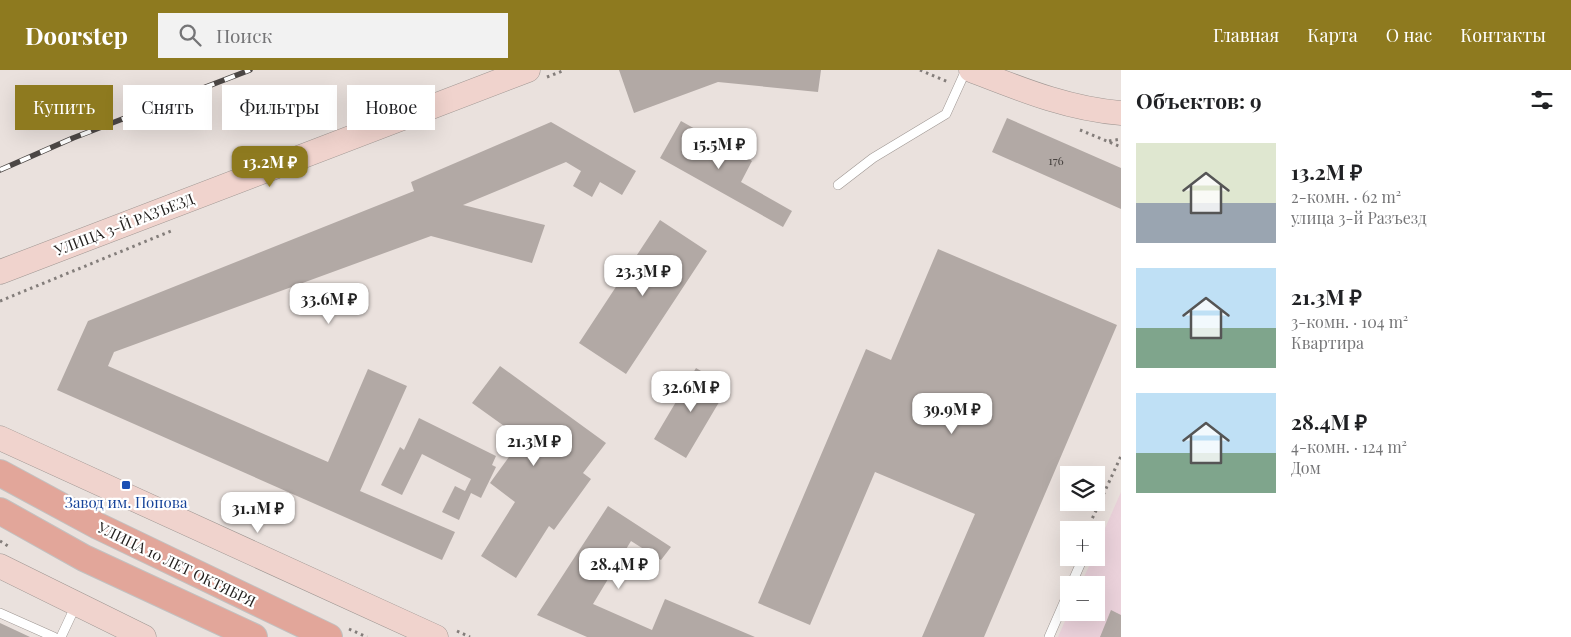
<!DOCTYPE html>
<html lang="ru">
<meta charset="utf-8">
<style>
:root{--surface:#fff;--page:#f2f2f2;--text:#202124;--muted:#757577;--accent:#8e7a1f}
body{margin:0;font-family:"Playfair Display",serif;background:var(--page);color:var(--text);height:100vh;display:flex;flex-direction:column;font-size:19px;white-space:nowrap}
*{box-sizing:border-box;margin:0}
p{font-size:16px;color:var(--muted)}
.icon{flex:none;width:28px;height:28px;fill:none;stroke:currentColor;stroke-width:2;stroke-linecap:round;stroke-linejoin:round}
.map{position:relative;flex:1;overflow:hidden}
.panel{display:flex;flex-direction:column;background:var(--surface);width:450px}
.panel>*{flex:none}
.guide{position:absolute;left:15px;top:15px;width:475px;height:45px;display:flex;gap:10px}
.tools{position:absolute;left:1060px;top:396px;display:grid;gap:10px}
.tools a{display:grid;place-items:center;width:45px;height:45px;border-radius:0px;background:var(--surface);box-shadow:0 5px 20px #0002;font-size:25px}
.price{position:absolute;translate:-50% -42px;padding:0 11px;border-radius:10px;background:#fff;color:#222;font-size:16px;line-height:32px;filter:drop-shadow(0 1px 2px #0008)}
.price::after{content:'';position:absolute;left:50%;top:30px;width:15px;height:11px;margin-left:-8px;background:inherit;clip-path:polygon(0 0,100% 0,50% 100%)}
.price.active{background:var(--accent);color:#fff}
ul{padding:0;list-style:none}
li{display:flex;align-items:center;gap:15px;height:125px;padding:0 15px}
li span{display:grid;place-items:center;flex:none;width:140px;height:100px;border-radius:0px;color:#555}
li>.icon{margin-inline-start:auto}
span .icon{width:60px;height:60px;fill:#fffc;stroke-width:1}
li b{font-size:21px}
h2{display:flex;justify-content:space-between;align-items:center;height:60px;padding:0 15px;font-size:21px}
.pill{padding:0 18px;border-radius:0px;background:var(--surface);box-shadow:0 5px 20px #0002;font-size:18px;line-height:45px}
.pill.active{background:var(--accent);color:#fff}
header{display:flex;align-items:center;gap:30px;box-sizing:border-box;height:70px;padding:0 25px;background:var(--accent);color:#fff}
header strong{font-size:24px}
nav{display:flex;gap:28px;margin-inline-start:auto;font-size:18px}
.search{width:350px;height:45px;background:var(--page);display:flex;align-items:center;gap:12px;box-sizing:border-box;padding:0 18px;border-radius:0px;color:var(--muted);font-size:19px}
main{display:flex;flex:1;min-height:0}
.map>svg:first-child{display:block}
</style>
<header>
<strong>Doorstep</strong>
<div class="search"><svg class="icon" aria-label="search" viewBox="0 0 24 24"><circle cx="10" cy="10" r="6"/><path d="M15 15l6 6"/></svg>Поиск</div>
<nav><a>Главная</a><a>Карта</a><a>О нас</a><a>Контакты</a></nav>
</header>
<main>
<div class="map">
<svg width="1121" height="567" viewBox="0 0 1121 567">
<rect width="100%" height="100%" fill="#eae1dd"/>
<!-- industrial -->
<path fill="#ebd2db" d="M1121,422V567H1058L1069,542H1096V515H1080L1093,488H1096V479Z"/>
<!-- building -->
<path fill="#b2a9a5" d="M619,0H821L818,22L718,12L634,43Z
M1007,48L1121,98V139L992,82Z
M681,51L752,91L741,112L792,141L783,157L660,88Z
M551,52L636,101L622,125L600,112L592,127L573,116L581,101L566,92L463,135L545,155L532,193L431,166L114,282L108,296L328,392L368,299L407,316L360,421L455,462L442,490L57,320L88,251L414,121L411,112Z
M660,150L707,181L626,304L579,273Z
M938,179L1117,255L984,567H922L975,444L875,402L810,555L758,533L866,279L891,290Z
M500,296L606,373L583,403L591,409L554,460L549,456L516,508L481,486L515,432L490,413L522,369L472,333Z
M696,298L728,317L686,388L654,369Z
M419,348L496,386L492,395L496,397L481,428L471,423L459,450L442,442L455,416L465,421L471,409L422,384L402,425L381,415L400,377L404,380Z
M608,436L671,477L661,490L631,471L593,534L652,560L665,529L755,567H587L537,545Z
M1111,540L1121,545V567H1100Z
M0,553L30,567H0Z"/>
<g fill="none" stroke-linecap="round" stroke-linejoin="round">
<!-- lane casing -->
<g stroke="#9e9692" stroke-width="10">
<path id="lane" d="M838,115L873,88L946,44L966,0
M1071,515L1083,488
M0,543L54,567
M61,567L76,535
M1049,567L1069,521"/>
</g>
<!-- secondary casing -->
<g stroke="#9e9692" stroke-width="25">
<path id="secondary" d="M971,0C1020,19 1068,39 1121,43
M0,202L528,0
M0,368L436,567
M0,496L144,567"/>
</g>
<!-- primary casing -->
<g stroke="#c2c1c0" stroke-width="28">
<path id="primary" d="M0,403L98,456L329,567
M0,441L84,488L254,567"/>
</g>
<!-- path -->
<path stroke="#837d7a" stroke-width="3" stroke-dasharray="2.5 4" stroke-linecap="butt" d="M920,0L948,12
M547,7L565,0
M1080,60L1121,77
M1109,71L1121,69
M0,231L171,161
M1087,460L1121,386
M0,471L8,476
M349,559L367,567
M457,561L470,567"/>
<!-- lane -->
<use href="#lane" stroke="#fff" stroke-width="9"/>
<!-- secondary -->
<use href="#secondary" stroke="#f0d3cd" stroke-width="24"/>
<!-- primary -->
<use href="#primary" stroke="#e2a69a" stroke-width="26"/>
<!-- rail casing -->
<g stroke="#4c4745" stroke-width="5.5">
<path id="rail" d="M0,100L73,68L250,0"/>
</g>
<!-- rail -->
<use href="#rail" stroke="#fff" stroke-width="4" stroke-dasharray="11" stroke-linecap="butt"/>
</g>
<!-- markers -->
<rect fill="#1a4fb4" stroke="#fff" stroke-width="2" x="121" y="410" width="10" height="10" rx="2.5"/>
<g text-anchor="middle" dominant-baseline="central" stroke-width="4.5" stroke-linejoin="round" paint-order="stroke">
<!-- number labels -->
<g font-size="12" fill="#484340">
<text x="1056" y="90">176</text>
</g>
<!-- street labels -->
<g font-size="15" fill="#24211f" stroke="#fff">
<text transform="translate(124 154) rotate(-21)">УЛИЦА 3-Й РАЗЪЕЗД</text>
<text transform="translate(177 494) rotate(26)">УЛИЦА 10 ЛЕТ ОКТЯБРЯ</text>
</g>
<!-- transit labels -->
<g font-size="15" fill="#164399" stroke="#fff">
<text x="126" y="432">Завод им. Попова</text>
</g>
</g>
</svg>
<div class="tools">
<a><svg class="icon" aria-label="layers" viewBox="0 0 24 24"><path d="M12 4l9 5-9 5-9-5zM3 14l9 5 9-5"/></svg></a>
<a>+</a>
<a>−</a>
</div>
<b class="price" style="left:719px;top:100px">15.5M ₽</b>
<b class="price active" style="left:270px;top:118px">13.2M ₽</b>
<b class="price" style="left:643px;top:227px">23.3M ₽</b>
<b class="price" style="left:329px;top:255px">33.6M ₽</b>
<b class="price" style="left:691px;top:343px">32.6M ₽</b>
<b class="price" style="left:952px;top:365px">39.9M ₽</b>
<b class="price" style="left:534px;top:397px">21.3M ₽</b>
<b class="price" style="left:258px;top:464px">31.1M ₽</b>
<b class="price" style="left:619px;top:520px">28.4M ₽</b>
<div class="guide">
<a class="pill active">Купить</a>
<a class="pill">Снять</a>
<a class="pill">Фильтры</a>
<a class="pill">Новое</a>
</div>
</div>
<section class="panel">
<h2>Объектов: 9<svg class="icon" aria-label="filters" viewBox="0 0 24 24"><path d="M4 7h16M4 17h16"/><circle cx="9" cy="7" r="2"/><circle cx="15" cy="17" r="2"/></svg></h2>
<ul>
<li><span style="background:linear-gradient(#dfe7d0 60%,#9aa5b1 0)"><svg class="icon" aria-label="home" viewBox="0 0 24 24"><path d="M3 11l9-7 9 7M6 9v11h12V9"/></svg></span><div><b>13.2M ₽</b><p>2-комн. · 62 m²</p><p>улица 3-й Разъезд</p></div></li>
<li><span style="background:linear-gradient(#bfe0f5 60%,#7fa58c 0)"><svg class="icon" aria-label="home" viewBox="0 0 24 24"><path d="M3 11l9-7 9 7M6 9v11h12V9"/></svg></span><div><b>21.3M ₽</b><p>3-комн. · 104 m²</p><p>Квартира</p></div></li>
<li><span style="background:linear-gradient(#bfe0f5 60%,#7fa58c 0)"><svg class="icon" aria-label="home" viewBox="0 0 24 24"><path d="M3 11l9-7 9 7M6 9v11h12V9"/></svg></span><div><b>28.4M ₽</b><p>4-комн. · 124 m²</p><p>Дом</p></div></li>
</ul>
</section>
</main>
